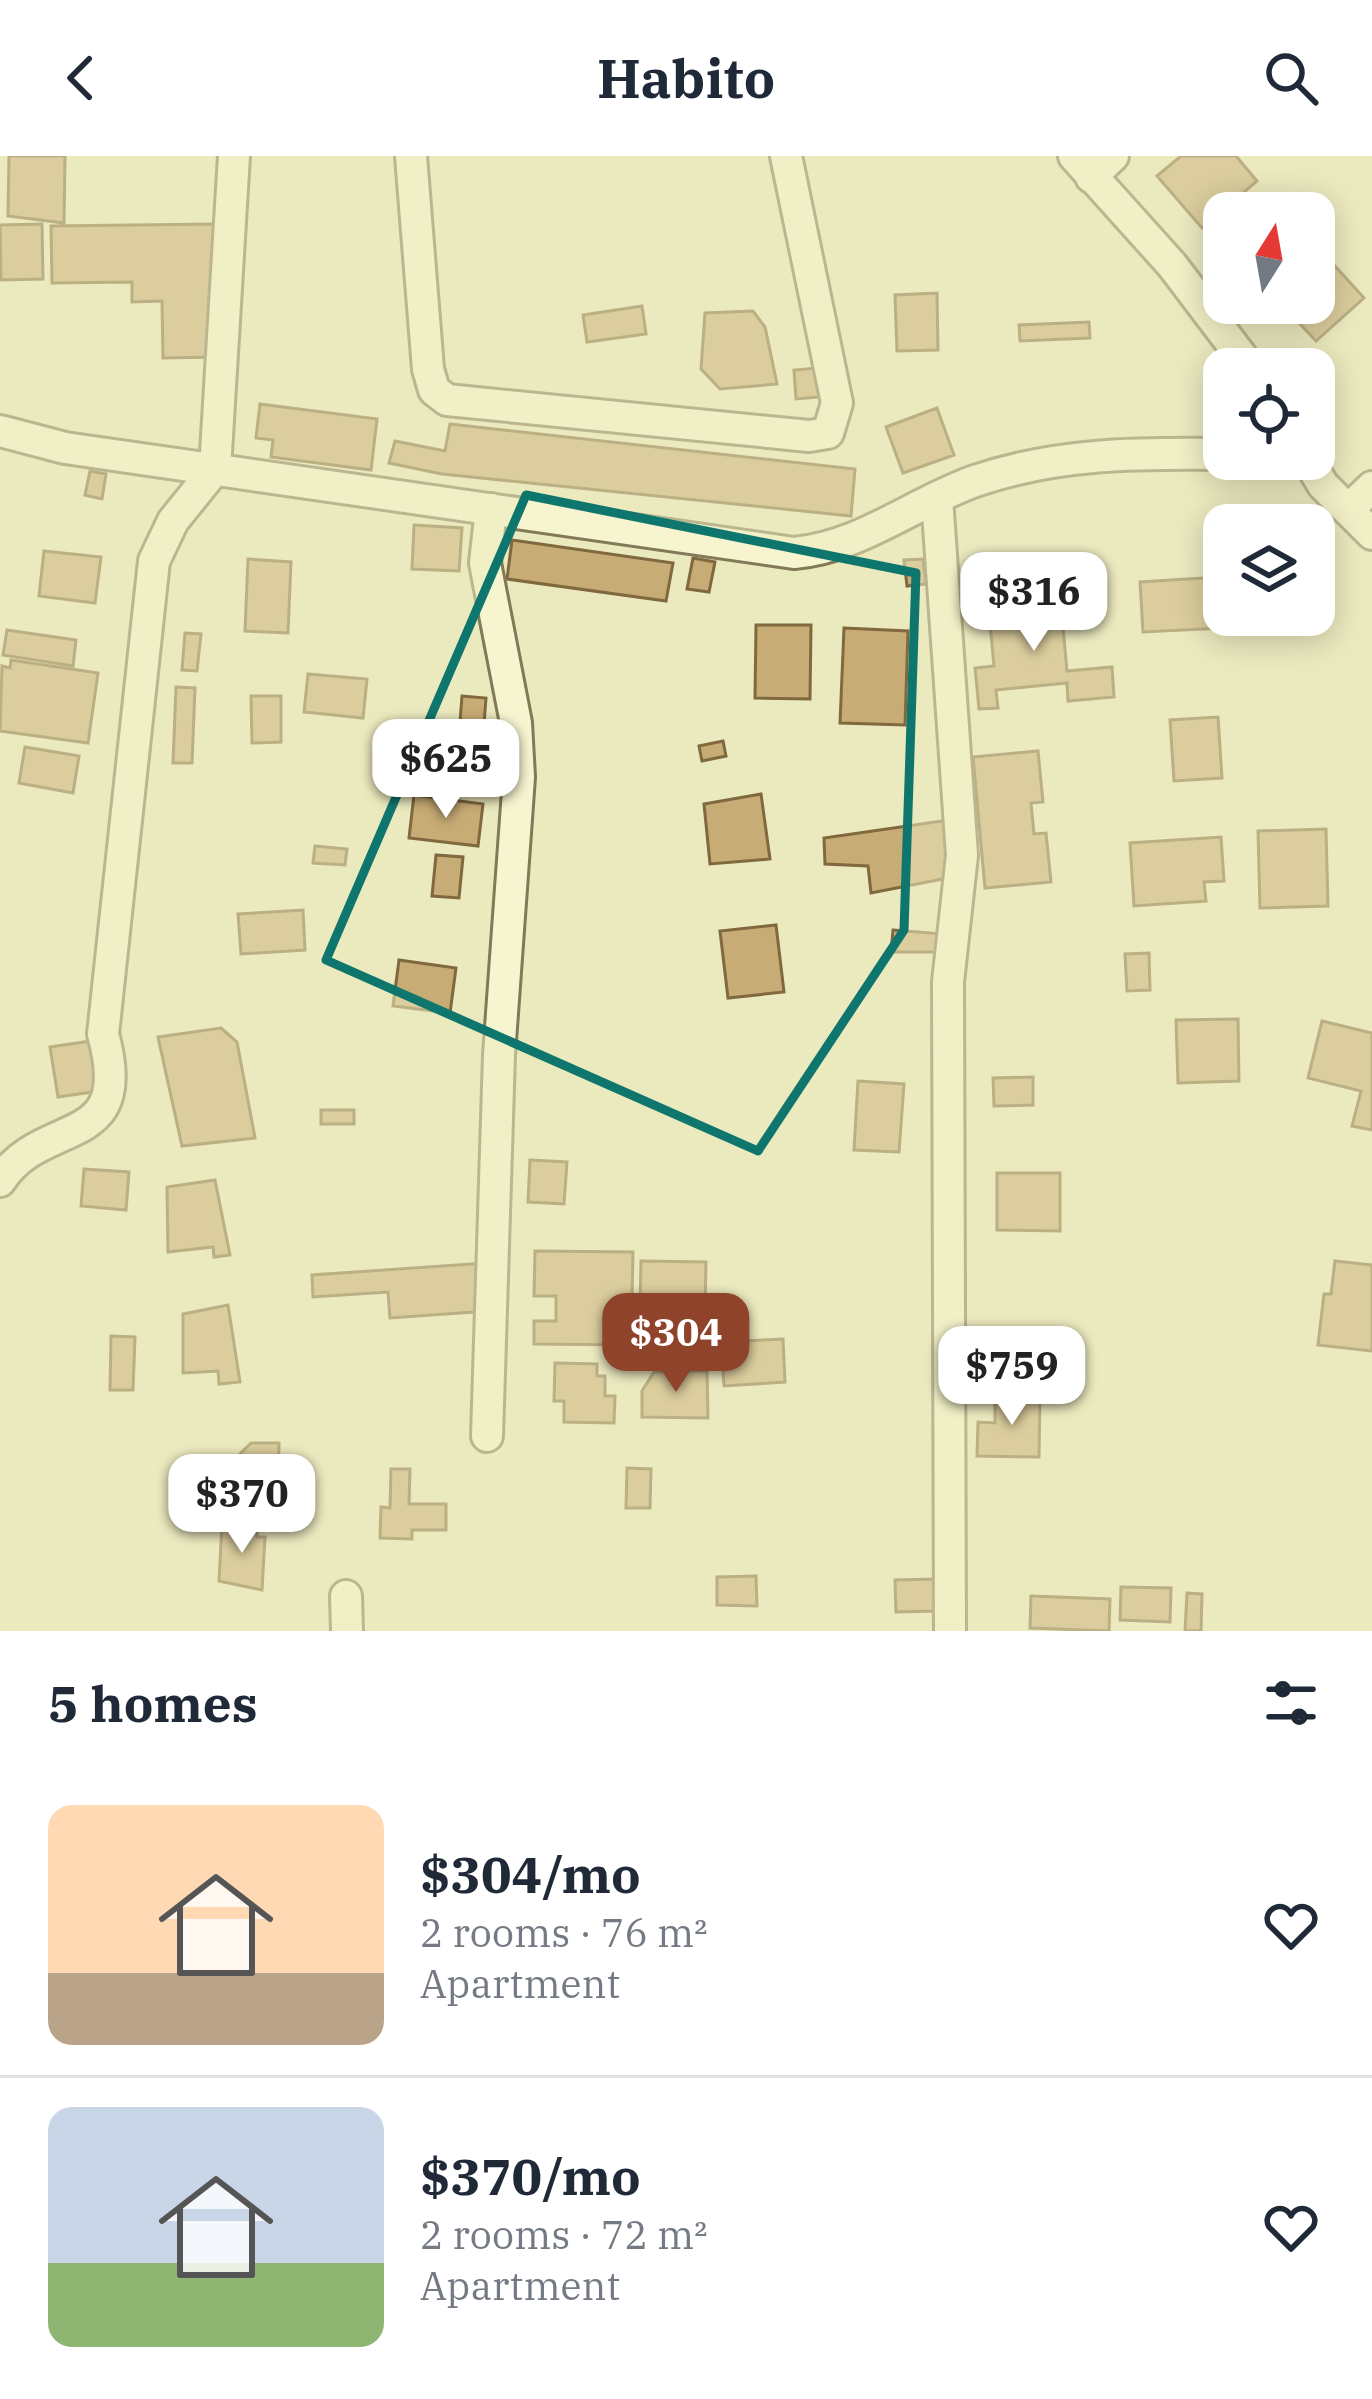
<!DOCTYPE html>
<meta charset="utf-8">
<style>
:root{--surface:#fff;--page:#f6f6f7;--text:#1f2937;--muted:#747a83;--line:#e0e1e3;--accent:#8f432a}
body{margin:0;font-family:"IBM Plex Serif",serif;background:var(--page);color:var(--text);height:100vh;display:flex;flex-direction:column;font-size:45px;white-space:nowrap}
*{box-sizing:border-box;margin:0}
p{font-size:39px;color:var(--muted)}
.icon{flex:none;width:66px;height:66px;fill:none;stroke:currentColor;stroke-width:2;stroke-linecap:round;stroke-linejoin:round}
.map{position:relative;height:1475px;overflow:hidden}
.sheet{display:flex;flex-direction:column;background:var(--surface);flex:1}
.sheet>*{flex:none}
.needle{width:78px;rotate:11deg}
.buttons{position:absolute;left:1203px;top:36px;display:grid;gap:24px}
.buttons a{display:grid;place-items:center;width:132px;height:132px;border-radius:24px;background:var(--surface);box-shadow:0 6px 30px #0003;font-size:60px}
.price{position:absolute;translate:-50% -102px;padding:0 27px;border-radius:24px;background:#fff;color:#222;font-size:39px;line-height:78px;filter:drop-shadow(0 3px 6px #0008)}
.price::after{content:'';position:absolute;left:50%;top:72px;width:36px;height:27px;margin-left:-18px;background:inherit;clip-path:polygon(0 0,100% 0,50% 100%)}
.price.selected{background:var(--accent);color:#fff}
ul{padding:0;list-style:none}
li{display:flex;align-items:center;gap:36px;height:300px;padding:0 48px}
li+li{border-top:3px solid var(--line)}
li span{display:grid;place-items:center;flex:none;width:336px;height:240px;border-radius:24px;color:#555}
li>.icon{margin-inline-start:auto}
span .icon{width:144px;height:144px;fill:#fffc;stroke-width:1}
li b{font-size:51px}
h2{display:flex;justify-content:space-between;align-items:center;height:144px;padding:0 48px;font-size:51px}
header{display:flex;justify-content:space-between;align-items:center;height:156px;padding:0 48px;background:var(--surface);font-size:54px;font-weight:700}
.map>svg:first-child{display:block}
</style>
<header><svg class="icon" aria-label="back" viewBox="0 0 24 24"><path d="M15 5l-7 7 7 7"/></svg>Habito<svg class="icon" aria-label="search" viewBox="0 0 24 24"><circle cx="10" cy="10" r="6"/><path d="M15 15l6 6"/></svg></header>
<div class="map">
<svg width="1372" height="1475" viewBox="0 0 1372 1475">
<rect width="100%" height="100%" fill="#ebe9be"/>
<!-- building -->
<path fill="#c8ac75" stroke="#80693e" stroke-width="3" d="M9,0H65L64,67L8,60Z
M1181,0H1236L1257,25L1202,72L1157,20Z
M42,68L43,123L1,124L0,69Z
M215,68L218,201L163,202L162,145L132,146V126L52,127L51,70Z
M1335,110L1364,142L1316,185L1287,154L1295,147H1314V129Z
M937,137L938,194L897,195L895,139Z
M642,150L646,178L587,186L583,159Z
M753,155L765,171L777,228L720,233L701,213L705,157Z
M1089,166L1090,182L1020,185L1019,169Z
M817,212L820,241L796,243L794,214Z
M260,248L377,263L371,314L271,301L273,284L256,282Z
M937,252L954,299L903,317L886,271Z
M450,268L855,313L851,360L442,318L389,307L395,285L445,295Z
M90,315L106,318L102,343L85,339Z
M414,369L462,372L459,415L412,413Z
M512,384L673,407L666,445L507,423Z
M44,395L101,401L95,447L39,440Z
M693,402L715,406L709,436L687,433Z
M248,403L291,406L288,477L245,475Z
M923,403L926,428L907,430L904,404Z
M1219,421L1222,472L1143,476L1140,426Z
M1060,440L1067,515L1112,511L1114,541L1068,545L1067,527L996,534L998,552L979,553L975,512L994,510L988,446Z
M756,469H811L810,543L755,542Z
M844,472L908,475L905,569L840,567Z
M7,474L76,484L73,510L3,499Z
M185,477L201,478L197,515L182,514Z
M11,504L98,517L88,587L0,575L2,510L10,512Z
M308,518L367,523L363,562L304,556Z
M176,531L195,532L192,607H173Z
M251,540H281V586L252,587Z
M462,540L486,542L482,594L458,592Z
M1218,561L1222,622L1174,625L1170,564Z
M723,585L726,600L702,605L699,590Z
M25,591L79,600L73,637L19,627Z
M1038,595L1043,646L1031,647L1034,678L1046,677L1051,726L985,732L973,601Z
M761,638L770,703L710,708L704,648Z
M414,639L483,648L478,690L409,682Z
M949,664L953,721L871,737L868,710L825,708L824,682Z
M1326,673L1328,750L1260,752L1258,675Z
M1221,681L1224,725L1204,726L1206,745L1134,750L1130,687Z
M315,690L347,693L345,709L313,707Z
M436,699L463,701L459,742L432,740Z
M303,754L305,794L241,798L238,758Z
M776,769L784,836L728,842L720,775Z
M893,774L944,778L940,796H891Z
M1149,797L1150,834L1127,835L1125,798Z
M399,804L456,812L450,857L393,850Z
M1238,863L1239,925L1178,927L1176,864Z
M1322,865L1372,877V974L1352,970L1361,935L1308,922Z
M221,872L237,886L255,982L182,990L158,881Z
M98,884L106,934L58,941L50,891Z
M1033,921V949L994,950L993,922Z
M858,925L904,928L899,996L854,994Z
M321,954H354V968H321Z
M530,1004L567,1006L564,1048L528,1046Z
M84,1013L129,1016L126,1054L81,1050Z
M997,1017H1060V1075L997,1074Z
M215,1024L230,1099L214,1101L213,1091L168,1096L167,1031Z
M535,1095L633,1096L631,1189L534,1188V1165H556V1140H534Z
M641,1105L706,1106L704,1193H639Z
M1335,1105L1372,1109V1195L1318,1189L1324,1138H1331Z
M485,1107L488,1155L390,1162L388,1136L313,1141L312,1119Z
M228,1149L240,1226L219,1228L218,1215L183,1217V1158Z
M111,1180L135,1181L133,1234H110Z
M783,1183L785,1226L724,1230L721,1186Z
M555,1207L597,1208V1220H605V1240H615L614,1267L564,1266V1245H554Z
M707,1215L708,1262L642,1261V1235L654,1216Z
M995,1239L1040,1240L1039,1301L977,1300L978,1266L995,1267Z
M251,1287H279L278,1359L225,1357L227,1311Z
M627,1312L651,1313L650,1352H626Z
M391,1313H410L409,1348H446V1374H412V1383L380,1382L381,1351L390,1352Z
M222,1368L257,1370V1381H265L262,1434L219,1425Z
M756,1420L757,1450L717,1449V1421Z
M935,1423L936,1455L896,1456L895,1424Z
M1121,1431L1171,1432L1170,1466L1120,1464Z
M1187,1437L1202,1438L1201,1475H1185Z
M1031,1440L1110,1443L1109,1475L1030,1472Z"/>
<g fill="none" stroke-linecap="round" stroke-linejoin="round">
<!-- minor casing -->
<g stroke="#827957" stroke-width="36">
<path id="minor" d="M411,0L428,213L434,234L447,244L809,280L828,277L837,247L786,0
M1074,0L1172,109L1251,213
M1091,21L1113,0
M0,275L65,292L794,397C861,391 913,347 975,325C1057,297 1138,297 1224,298
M1291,303L1308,304L1323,329L1372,378
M937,342L962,699L948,826L950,1475
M1348,354L1372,331
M0,1025C43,958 136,997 103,878L154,405L173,365L215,313L234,0
M487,1280L499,899L519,621L516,567L485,407L491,353
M346,1440L347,1475"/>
</g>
<!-- minor -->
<use href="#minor" stroke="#f7f5d0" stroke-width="30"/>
</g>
<!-- marked area -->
<path d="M0 0H1372V1475H0ZM526,339L916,417L904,774L758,995L326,804Z" fill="#ebe9be" fill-opacity=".55" fill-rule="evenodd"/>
<path fill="none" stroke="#0f766e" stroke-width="9" stroke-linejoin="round" d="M526,339L916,417L904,774L758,995L326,804Z"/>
</svg>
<div class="buttons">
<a><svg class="needle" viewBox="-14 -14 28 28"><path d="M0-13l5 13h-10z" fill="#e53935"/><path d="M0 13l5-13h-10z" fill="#747a83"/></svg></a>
<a><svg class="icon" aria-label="locate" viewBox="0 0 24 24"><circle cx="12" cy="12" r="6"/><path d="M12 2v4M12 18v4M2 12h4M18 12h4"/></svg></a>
<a><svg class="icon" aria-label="layers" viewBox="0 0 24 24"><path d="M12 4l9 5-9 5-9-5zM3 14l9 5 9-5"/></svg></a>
</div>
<b class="price" style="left:1034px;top:498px">$316</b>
<b class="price" style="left:446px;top:665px">$625</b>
<b class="price selected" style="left:676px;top:1239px">$304</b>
<b class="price" style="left:1012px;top:1272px">$759</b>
<b class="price" style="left:242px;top:1400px">$370</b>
</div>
<section class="sheet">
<h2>5 homes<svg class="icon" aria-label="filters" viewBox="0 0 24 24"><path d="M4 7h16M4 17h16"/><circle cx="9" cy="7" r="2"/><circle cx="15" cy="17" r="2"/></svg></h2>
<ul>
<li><span style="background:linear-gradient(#ffd9b3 70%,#b9a48a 0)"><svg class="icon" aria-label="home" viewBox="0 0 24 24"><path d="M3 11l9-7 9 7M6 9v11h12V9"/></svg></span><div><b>$304/mo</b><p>2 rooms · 76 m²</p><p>Apartment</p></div><svg class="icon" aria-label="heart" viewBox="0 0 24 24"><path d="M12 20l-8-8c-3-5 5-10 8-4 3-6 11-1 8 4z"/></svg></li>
<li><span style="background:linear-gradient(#c9d6e8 65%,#8fb573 0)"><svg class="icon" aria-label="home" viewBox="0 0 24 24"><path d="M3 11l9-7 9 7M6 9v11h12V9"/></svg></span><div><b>$370/mo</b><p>2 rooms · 72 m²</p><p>Apartment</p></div><svg class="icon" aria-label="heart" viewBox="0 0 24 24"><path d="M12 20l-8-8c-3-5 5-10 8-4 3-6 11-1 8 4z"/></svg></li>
</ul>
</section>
